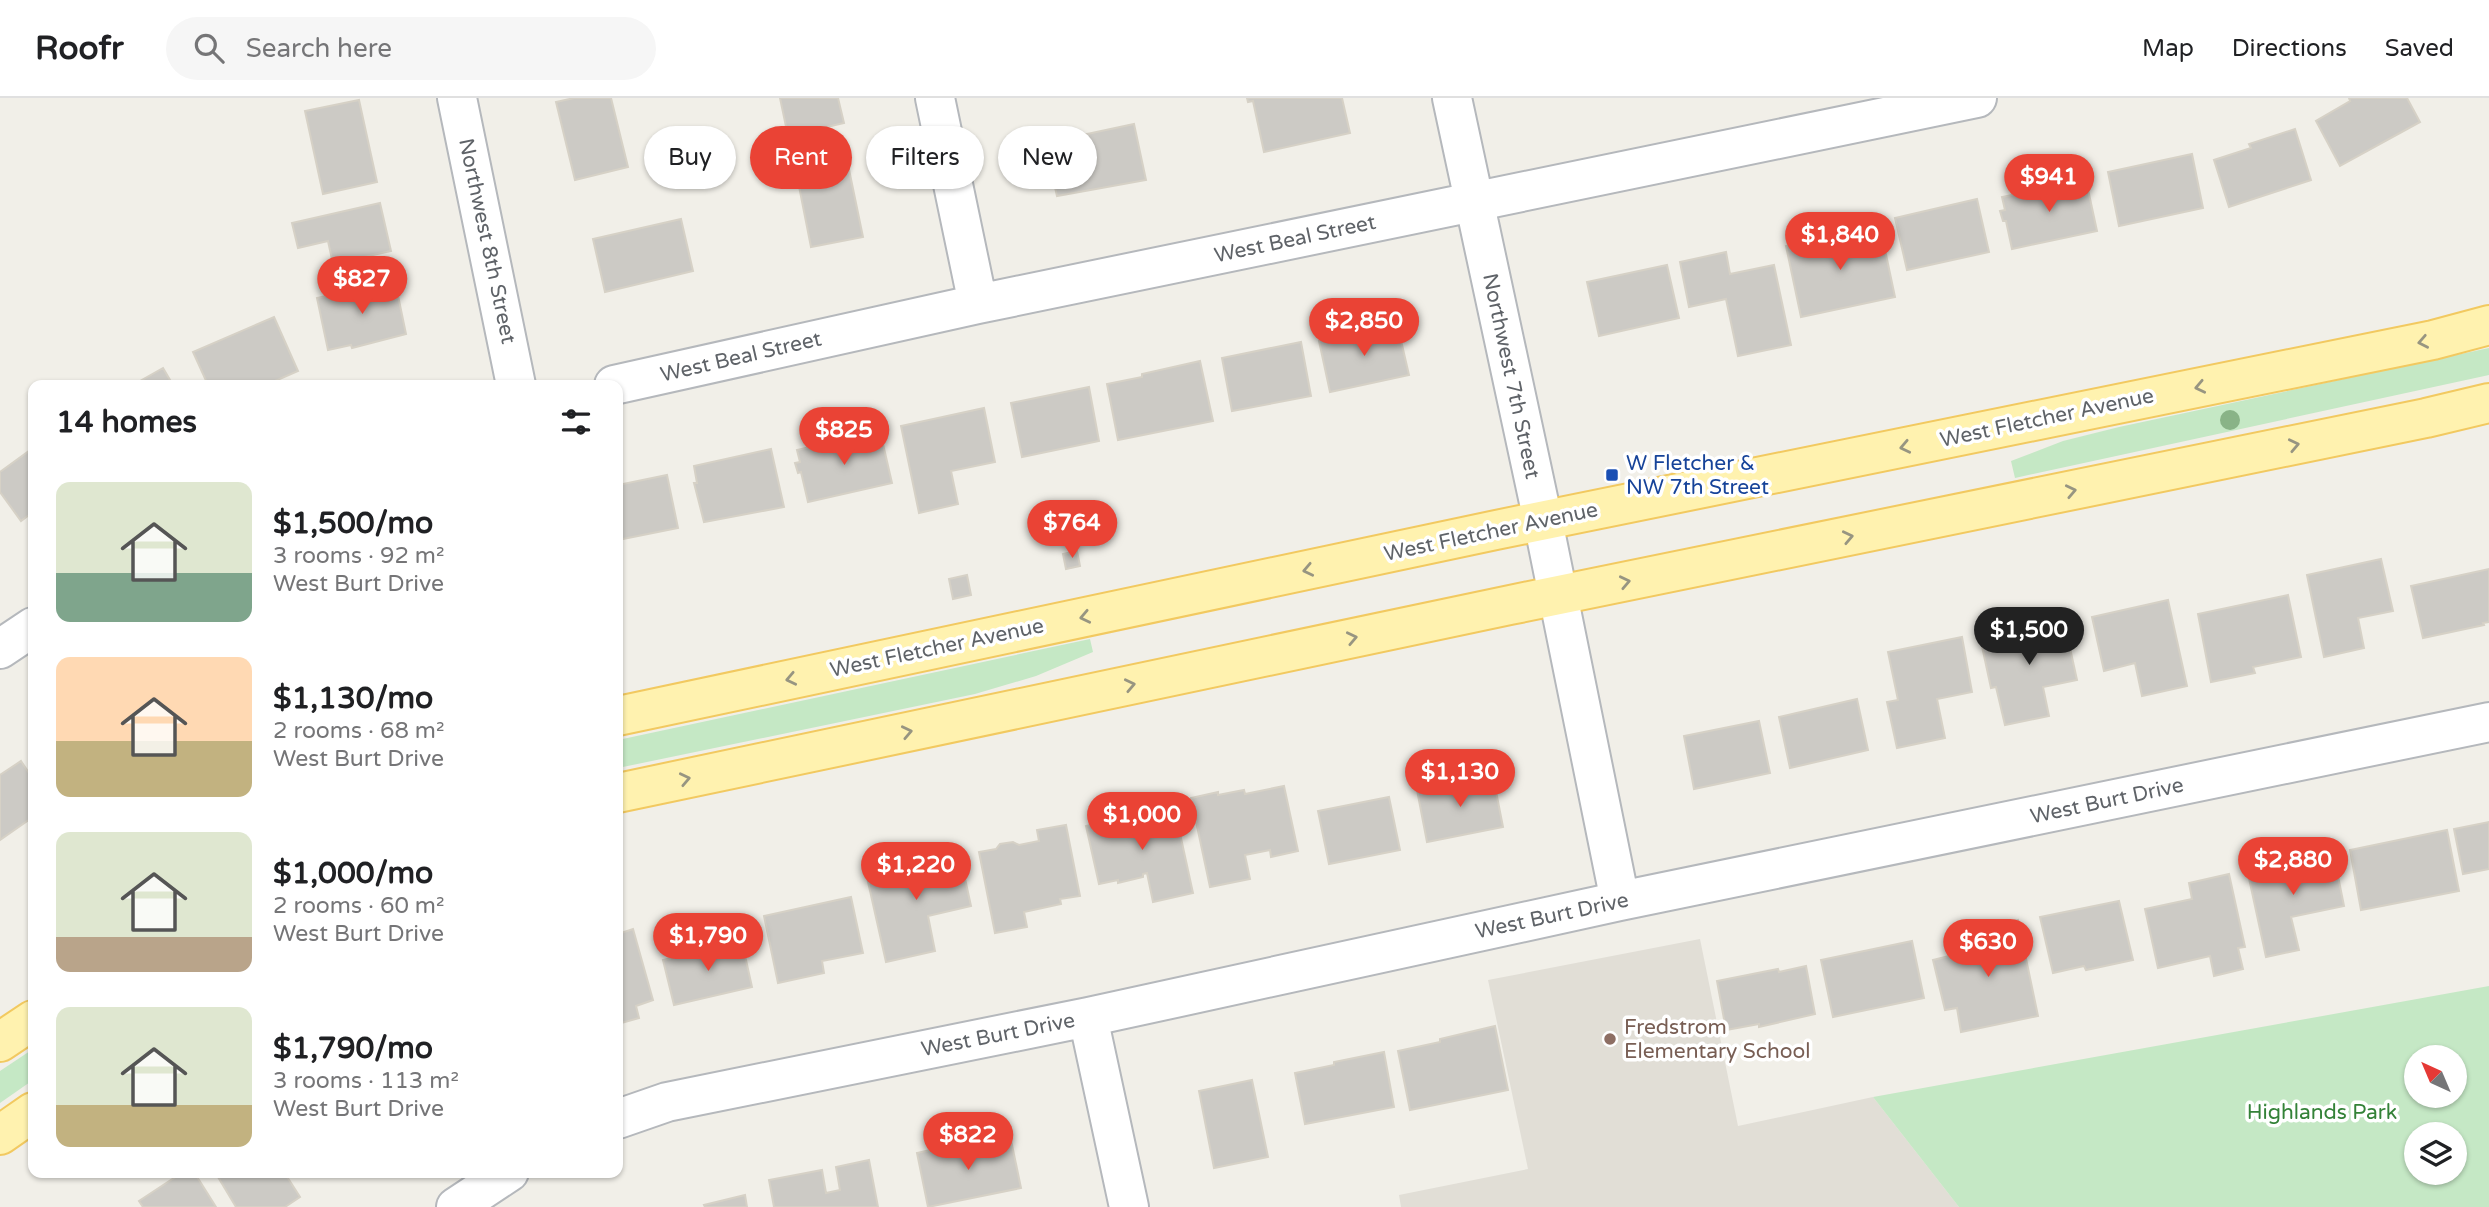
<!DOCTYPE html>
<meta charset="utf-8">
<style>
:root{--surface:#fff;--page:#f6f6f6;--text:#202124;--muted:#757577;--line:#e0e0e0;--accent:#ea4335}
body{margin:0;font-family:"Varela Round",sans-serif;background:var(--page);color:var(--text);height:100vh;display:flex;flex-direction:column;font-size:26px;white-space:nowrap}
*{box-sizing:border-box;margin:0}
p{font-size:23px;color:var(--muted)}
.icon{flex:none;width:38px;height:38px;fill:none;stroke:currentColor;stroke-width:2;stroke-linecap:round;stroke-linejoin:round}
.map{position:relative;flex:1;overflow:hidden}
.panel{position:absolute;left:28px;top:282px;width:595px;height:798px;display:flex;flex-direction:column;background:var(--surface);border-radius:14px;box-shadow:0 2px 5px #0004}
.panel>*{flex:none}
.hud{position:absolute;left:644px;top:28px;width:665px;height:63px;display:flex;gap:14px}
.needle{width:46px;rotate:316deg}
.controls{position:absolute;left:2404px;top:947px;display:grid;gap:14px}
.controls a{display:grid;place-items:center;width:63px;height:63px;border-radius:50%;background:var(--surface);box-shadow:0 2px 5px #0004;font-size:35px}
.price{position:absolute;translate:-50% -60px;padding:0 16px;border-radius:24px;background:var(--accent);color:#fff;font-size:23px;line-height:46px;filter:drop-shadow(0 2px 4px #0008)}
.price::after{content:'';position:absolute;left:50%;top:42px;width:21px;height:16px;margin-left:-10px;background:inherit;clip-path:polygon(0 0,100% 0,50% 100%)}
.price.current{background:#222;color:#fff}
ul{padding:0;list-style:none}
li{display:flex;align-items:center;gap:21px;height:175px;padding:0 28px}
li span{display:grid;place-items:center;flex:none;width:196px;height:140px;border-radius:14px;color:#555}
li>.icon{margin-inline-start:auto}
span .icon{width:84px;height:84px;fill:#fffc;stroke-width:1}
li b{font-size:30px}
h2{display:flex;justify-content:space-between;align-items:center;height:84px;padding:0 28px;font-size:30px}
.tag{padding:0 24px;border-radius:32px;background:var(--surface);box-shadow:0 2px 5px #0004;font-size:24px;line-height:63px}
.tag.current{background:var(--accent);color:#fff}
header{display:flex;align-items:center;gap:42px;box-sizing:border-box;height:98px;padding:0 35px;background:var(--surface);border-bottom:2px solid var(--line)}
header strong{font-size:33px}
nav{display:flex;gap:38px;margin-inline-start:auto;font-size:24px}
.search{width:490px;height:63px;background:var(--page);display:flex;align-items:center;gap:18px;box-sizing:border-box;padding:0 24px;border-radius:38px;color:var(--muted);font-size:26px}
.map>svg:first-child{display:block}
</style>
<header>
<strong>Roofr</strong>
<div class="search"><svg class="icon" aria-label="search" viewBox="0 0 24 24"><circle cx="10" cy="10" r="6"/><path d="M15 15l6 6"/></svg>Search here</div>
<nav><a>Map</a><a>Directions</a><a>Saved</a></nav>
</header>
<div class="map">
<svg width="2489" height="1109" viewBox="0 0 2489 1109">
<rect width="100%" height="100%" fill="#f1efe8"/>
<!-- education -->
<path fill="#e1ded6" d="M1700,841L1738,1028L1873,999L1959,1109H1401L1399,1097L1528,1071L1488,882Z"/>
<!-- green -->
<path fill="#c5e8c5" fill-rule="evenodd" d="M2489,250V277L2015,380L2011,363L2063,343L2119,329Z
M1090,541L1093,554L1036,578L975,596L618,670V642Z
M2489,888V1109H1959L1873,999ZM2455,959V998H2417V959ZM2455,1036V1074H2417V1036Z
M33,951V982L0,1005V973Z"/>
<!-- building -->
<path fill="#cccac5" stroke="#d6d1c6" stroke-width="2" d="M574,0H611L628,69L575,82L556,4Z
M780,0H838L844,25L788,38Z
M1247,0H1342L1350,35L1264,54L1253,3L1248,4Z
M2349,0H2407L2420,24L2340,68L2316,23L2350,3Z
M359,2L377,84L323,96L305,13Z
M1134,26L1146,82L1057,98L1045,45Z
M2295,31L2311,82L2229,109L2214,62L2251,50L2249,46Z
M2192,56L2203,110L2119,128L2108,74Z
M846,57L863,139L811,149L795,68Z
M2086,82L2097,133L2012,151L2006,123H2003L2000,113L2005,112L2002,99Z
M1977,101L1989,154L1907,172L1895,120Z
M380,105L391,153L333,166L328,143L298,150L292,125Z
M681,121L693,173L605,194L593,141Z
M1880,128L1895,199L1801,219L1786,148Z
M1726,154L1730,176L1774,167L1791,247L1738,258L1726,201L1689,209L1680,164Z
M1667,167L1679,220L1599,238L1587,184Z
M395,183L406,236L352,250L351,247L328,252L317,200Z
M274,219L298,273L266,287H208L193,254Z
M1397,225L1409,277L1330,294L1319,243Z
M1301,244L1311,298L1232,313L1222,260Z
M1200,263L1213,323L1118,342L1107,286L1142,279V276Z
M163,270L173,287H133Z
M1089,289L1099,343L1022,359L1011,305Z
M984,310L995,364L951,373L958,406L919,415L901,328Z
M880,333L892,385L808,404L801,374L798,375L795,365L800,364L797,352Z
M33,350V414L21,423L0,394V374Z
M771,351L784,409L704,424L694,385H697L694,368Z
M667,377L678,430L618,442V387Z
M1077,453L1080,468L1066,471L1063,456Z
M2381,461L2393,513L2358,520L2364,550L2324,559L2307,477Z
M2489,471V524L2483,525L2484,527L2423,540L2411,488Z
M967,477L971,497L953,501L949,481Z
M2288,497L2301,559L2253,569L2255,575L2211,584L2198,516Z
M2168,502L2187,588L2142,598L2135,565L2104,573L2092,519Z
M2067,520L2074,549L2070,550L2077,582L2043,589L2049,618L2005,627L1996,589L1991,590L1980,539Z
M1962,539L1972,594L1937,601L1945,640L1897,650L1887,604L1898,602L1888,554Z
M1857,601L1868,652L1790,670L1779,619Z
M1759,623L1770,675L1694,691L1684,638Z
M21,663L33,681V719L0,742V677Z
M1493,678L1503,729L1427,744L1417,692Z
M1284,688L1298,753L1271,759L1270,752L1245,757L1250,781L1210,789L1191,700L1218,694V697L1244,692L1245,696Z
M1389,699L1400,752L1329,766L1318,713Z
M1174,708L1193,795L1153,804L1147,775L1143,776V779L1118,785V782L1099,786L1086,728Z
M2489,724V771L2463,776L2454,731Z
M1066,727L1080,798L1060,801L1061,806L1024,814L1027,829L995,835L979,754L996,751L1000,746L1013,744L1019,747L1039,743L1037,732Z
M2447,732L2459,793L2361,812L2350,752Z
M959,753L971,808L928,818L935,853L886,864L866,775Z
M2333,753L2344,808L2291,819L2299,852L2266,859L2247,771Z
M2229,776L2245,849L2238,850L2243,871L2214,878L2210,858L2158,870L2145,811L2192,801L2189,785Z
M851,799L863,855L822,863L824,875L778,885L764,818Z
M2119,803L2133,862L2086,872L2084,868L2053,875L2040,819Z
M2018,822L2038,918L1961,934L1957,910L1945,912L1933,862L1973,852L1969,832Z
M633,831L653,902L636,908L639,920L618,926V836Z
M1912,843L1924,900L1833,919L1821,862Z
M742,844L752,889L674,907L663,862Z
M1806,868L1815,916L1759,929V926L1726,932L1717,883L1778,871L1779,874Z
M1495,928L1508,992L1410,1012L1398,953L1440,944V941Z
M1384,954L1394,1009L1305,1026L1295,975L1334,967V964Z
M1252,982L1268,1059L1214,1070L1199,993Z
M979,1041L981,1049L1011,1042L1021,1090L928,1109L917,1055Z
M869,1062L878,1109H774L769,1082L822,1072L826,1095L840,1092L836,1069Z
M183,1074H194L216,1109H143L139,1103Z
M215,1074H284L300,1099L285,1109H236Z
M745,1097L747,1109H705L704,1107Z"/>
<g fill="none" stroke-linecap="round" stroke-linejoin="round">
<!-- minor casing -->
<g stroke="#b5b8bc" stroke-width="42">
<path id="minor" d="M457,0L516,287
M935,0L978,206
M1452,0L1543,423L1620,803
M614,287L978,206L1977,0
M0,551L33,529
M1088,919L1129,1109
M618,1021L667,1004L1088,919L1620,803L2489,624
M456,1109L509,1074"/>
</g>
<!-- major casing -->
<g stroke="#f2c960" stroke-width="42">
<path id="major" d="M618,618L1496,432L2433,242L2489,227
M618,695L1510,507L2426,320L2489,305
M0,944L33,922
M0,1037L33,1014"/>
</g>
<!-- minor -->
<use href="#minor" stroke="#fff" stroke-width="38"/>
<!-- major -->
<use href="#major" stroke="#fff2af" stroke-width="38"/>
</g>
<!-- trees -->
<circle fill="#89b387" cx="2230" cy="322" r="10"/>
<!-- one-way arrows -->
<defs><path id="oneway-chevron" d="M-2-3.5L2.5 0L-2 3.5" fill="none" stroke-width="1.6" stroke-linecap="round" stroke-linejoin="round" transform="scale(1.75)"/></defs>
<g stroke="#979581">
<use href="#oneway-chevron" transform="translate(2423 244) rotate(169)"/>
<use href="#oneway-chevron" transform="translate(2200 289) rotate(168)"/>
<use href="#oneway-chevron" transform="translate(2294 347) rotate(-12)"/>
<use href="#oneway-chevron" transform="translate(1905 349) rotate(168)"/>
<use href="#oneway-chevron" transform="translate(2071 393) rotate(-12)"/>
<use href="#oneway-chevron" transform="translate(1848 439) rotate(-12)"/>
<use href="#oneway-chevron" transform="translate(1308 472) rotate(168)"/>
<use href="#oneway-chevron" transform="translate(1625 484) rotate(-12)"/>
<use href="#oneway-chevron" transform="translate(1085 519) rotate(168)"/>
<use href="#oneway-chevron" transform="translate(1352 540) rotate(-12)"/>
<use href="#oneway-chevron" transform="translate(791 581) rotate(168)"/>
<use href="#oneway-chevron" transform="translate(1130 587) rotate(-12)"/>
<use href="#oneway-chevron" transform="translate(907 634) rotate(-12)"/>
<use href="#oneway-chevron" transform="translate(685 681) rotate(-12)"/>
</g>
<!-- markers -->
<rect fill="#1a4fb4" stroke="#fff" stroke-width="2.5" x="1605" y="370" width="14" height="14" rx="3.5"/>
<circle fill="#8d6e63" stroke="#fff" stroke-width="2.5" cx="1610" cy="941" r="7"/>
<g text-anchor="middle" dominant-baseline="central" stroke-width="7" stroke-linejoin="round" paint-order="stroke">
<!-- street labels -->
<g font-size="21" fill="#5f6368" stroke="#fff">
<text transform="translate(1295 141) rotate(-12)">West Beal Street</text>
<text transform="translate(487 143) rotate(78)">Northwest 8th Street</text>
<text transform="translate(741 259) rotate(-13)">West Beal Street</text>
<text transform="translate(1511 278) rotate(78)">Northwest 7th Street</text>
<text transform="translate(2047 320) rotate(-12)">West Fletcher Avenue</text>
<text transform="translate(1491 434) rotate(-12)">West Fletcher Avenue</text>
<text transform="translate(937 550) rotate(-12)">West Fletcher Avenue</text>
<text transform="translate(2107 703) rotate(-12)">West Burt Drive</text>
<text transform="translate(1552 818) rotate(-12)">West Burt Drive</text>
<text transform="translate(998 937) rotate(-11)">West Burt Drive</text>
</g>
<!-- transit labels -->
<g font-size="21" fill="#164399" stroke="#fff" text-anchor="start">
<text x="1626" y="365">W Fletcher &amp;<tspan x="1626" dy="24">NW 7th Street</tspan></text>
</g>
<!-- education labels -->
<g font-size="21" fill="#785e54" stroke="#fff" text-anchor="start">
<text x="1624" y="929">Fredstrom<tspan x="1624" dy="24">Elementary School</tspan></text>
</g>
<!-- park labels -->
<g font-size="21" fill="#348238" stroke="#fff">
<text x="2322" y="1014">Highlands Park</text>
</g>
</g>
</svg>
<div class="controls">
<a><svg class="needle" viewBox="-14 -14 28 28"><path d="M0-13l5 13h-10z" fill="#e53935"/><path d="M0 13l5-13h-10z" fill="#757577"/></svg></a>
<a><svg class="icon" aria-label="layers" viewBox="0 0 24 24"><path d="M12 4l9 5-9 5-9-5zM3 14l9 5 9-5"/></svg></a>
</div>
<b class="price" style="left:2049px;top:116px">$941</b>
<b class="price" style="left:1840px;top:174px">$1,840</b>
<b class="price" style="left:362px;top:218px">$827</b>
<b class="price" style="left:1364px;top:260px">$2,850</b>
<b class="price" style="left:844px;top:369px">$825</b>
<b class="price" style="left:1072px;top:462px">$764</b>
<b class="price current" style="left:2029px;top:569px">$1,500</b>
<b class="price" style="left:1460px;top:711px">$1,130</b>
<b class="price" style="left:1142px;top:754px">$1,000</b>
<b class="price" style="left:2293px;top:799px">$2,880</b>
<b class="price" style="left:916px;top:804px">$1,220</b>
<b class="price" style="left:708px;top:875px">$1,790</b>
<b class="price" style="left:1988px;top:881px">$630</b>
<b class="price" style="left:968px;top:1074px">$822</b>
<div class="hud">
<a class="tag">Buy</a>
<a class="tag current">Rent</a>
<a class="tag">Filters</a>
<a class="tag">New</a>
</div>
<section class="panel">
<h2>14 homes<svg class="icon" aria-label="filters" viewBox="0 0 24 24"><path d="M4 7h16M4 17h16"/><circle cx="9" cy="7" r="2"/><circle cx="15" cy="17" r="2"/></svg></h2>
<ul>
<li><span style="background:linear-gradient(#dfe7d0 65%,#7fa58c 0)"><svg class="icon" aria-label="home" viewBox="0 0 24 24"><path d="M3 11l9-7 9 7M6 9v11h12V9"/></svg></span><div><b>$1,500/mo</b><p>3 rooms · 92 m²</p><p>West Burt Drive</p></div></li>
<li><span style="background:linear-gradient(#ffd9b3 60%,#c2b280 0)"><svg class="icon" aria-label="home" viewBox="0 0 24 24"><path d="M3 11l9-7 9 7M6 9v11h12V9"/></svg></span><div><b>$1,130/mo</b><p>2 rooms · 68 m²</p><p>West Burt Drive</p></div></li>
<li><span style="background:linear-gradient(#dfe7d0 75%,#b9a48a 0)"><svg class="icon" aria-label="home" viewBox="0 0 24 24"><path d="M3 11l9-7 9 7M6 9v11h12V9"/></svg></span><div><b>$1,000/mo</b><p>2 rooms · 60 m²</p><p>West Burt Drive</p></div></li>
<li><span style="background:linear-gradient(#dfe7d0 70%,#c2b280 0)"><svg class="icon" aria-label="home" viewBox="0 0 24 24"><path d="M3 11l9-7 9 7M6 9v11h12V9"/></svg></span><div><b>$1,790/mo</b><p>3 rooms · 113 m²</p><p>West Burt Drive</p></div></li>
</ul>
</section>
</div>
